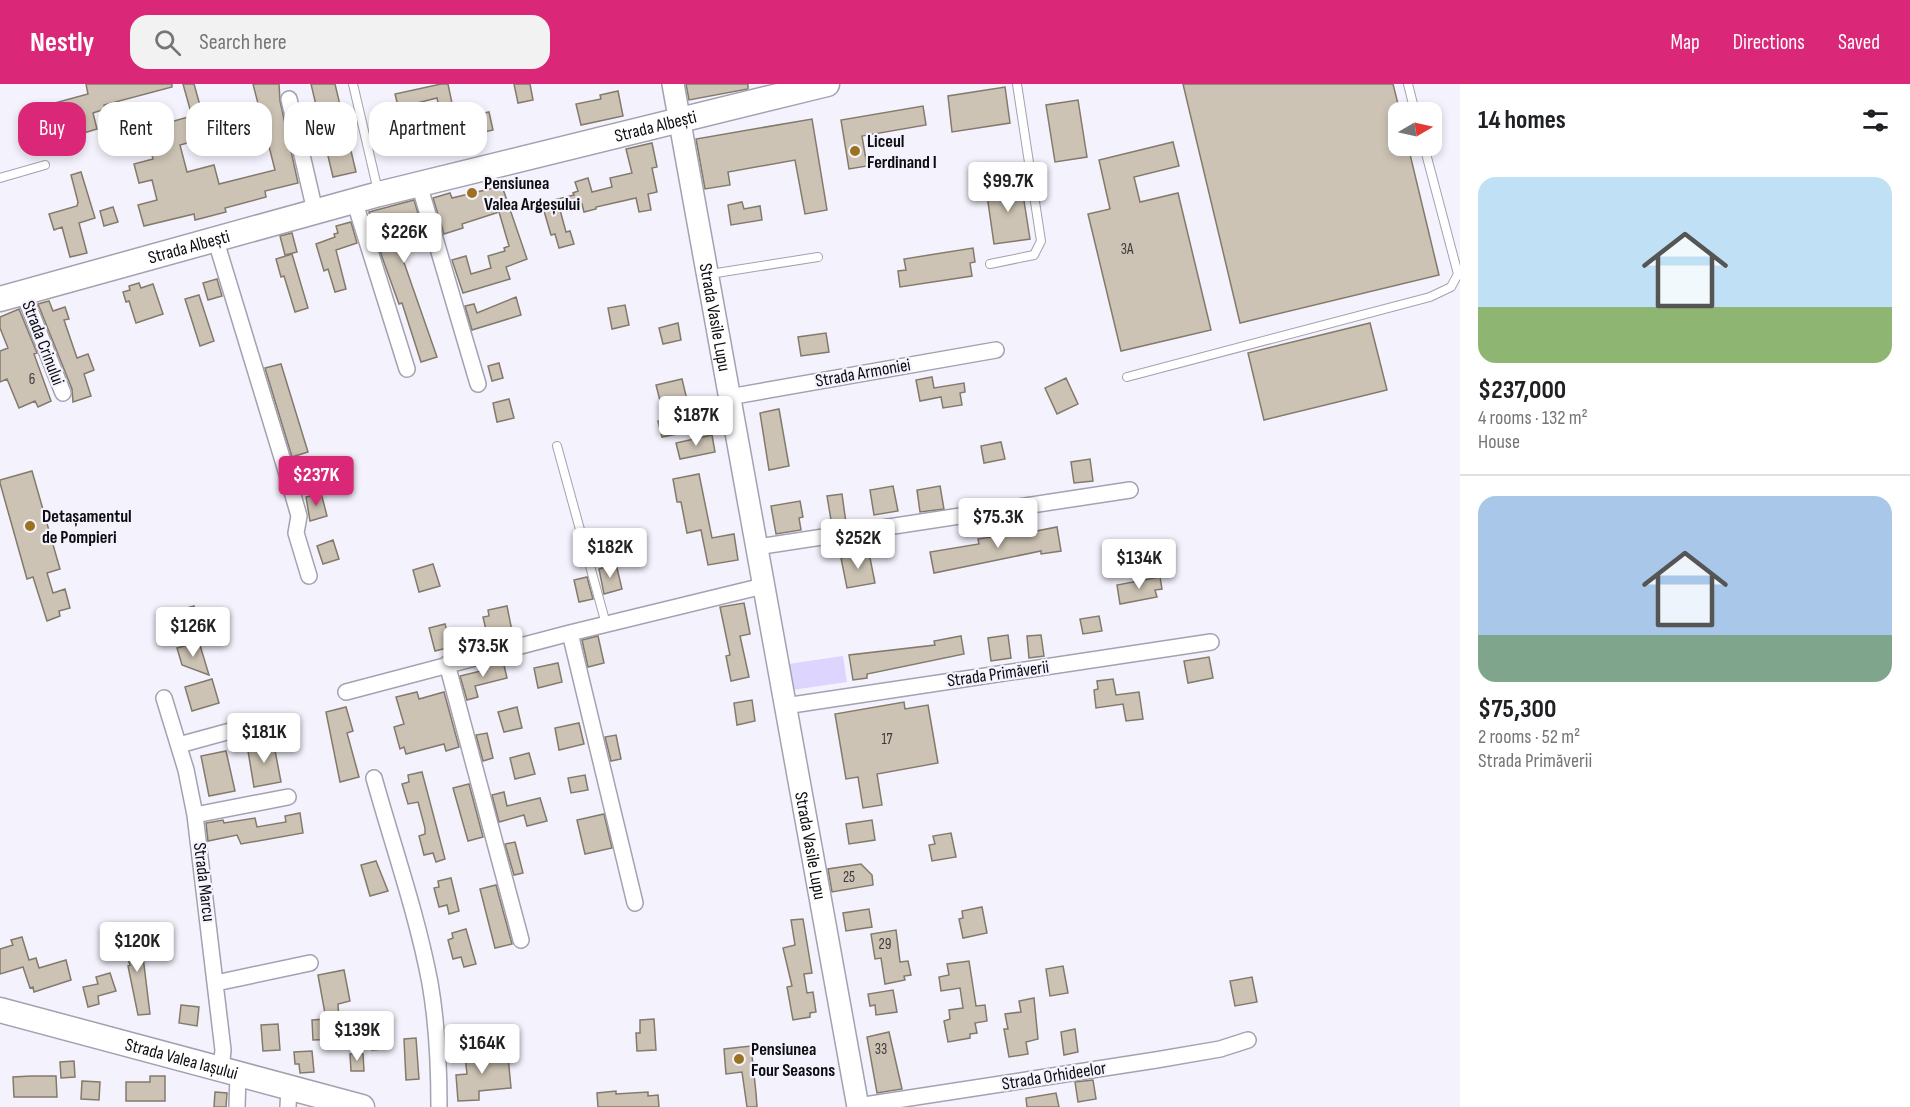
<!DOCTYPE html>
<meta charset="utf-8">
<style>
:root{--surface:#fff;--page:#f2f2f2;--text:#202124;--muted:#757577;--line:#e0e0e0;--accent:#db2777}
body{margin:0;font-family:"Sofia Sans Condensed",sans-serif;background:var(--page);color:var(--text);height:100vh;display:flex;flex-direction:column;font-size:22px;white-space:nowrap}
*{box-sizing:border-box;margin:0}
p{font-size:20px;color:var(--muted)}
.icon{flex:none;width:33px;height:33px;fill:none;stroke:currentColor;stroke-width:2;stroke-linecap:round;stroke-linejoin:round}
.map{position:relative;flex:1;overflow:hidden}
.side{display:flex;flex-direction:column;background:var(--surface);width:450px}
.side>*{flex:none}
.top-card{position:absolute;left:18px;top:18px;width:570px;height:54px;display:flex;gap:12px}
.needle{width:39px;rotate:81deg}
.fabs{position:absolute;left:1388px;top:18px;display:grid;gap:12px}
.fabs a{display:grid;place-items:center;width:54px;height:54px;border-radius:12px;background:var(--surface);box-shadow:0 3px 9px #0003;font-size:30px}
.price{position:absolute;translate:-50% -51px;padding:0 14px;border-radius:6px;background:#fff;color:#222;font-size:20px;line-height:39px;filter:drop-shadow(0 2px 3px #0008)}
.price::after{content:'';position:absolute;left:50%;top:36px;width:18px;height:14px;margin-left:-9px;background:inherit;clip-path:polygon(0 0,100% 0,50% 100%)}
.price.on{background:var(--accent);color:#fff}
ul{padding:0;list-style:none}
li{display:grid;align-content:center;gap:12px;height:318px;padding:0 18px}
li+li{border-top:2px solid var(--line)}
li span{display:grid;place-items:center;height:186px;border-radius:18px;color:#555}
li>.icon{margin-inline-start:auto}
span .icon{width:108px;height:108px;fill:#fffc;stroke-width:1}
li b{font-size:26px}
h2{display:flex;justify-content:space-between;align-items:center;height:72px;padding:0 18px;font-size:26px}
.pill{padding:0 21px;border-radius:18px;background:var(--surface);box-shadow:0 3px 9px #0003;font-size:21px;line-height:54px}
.pill.on{background:var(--accent);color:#fff}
header{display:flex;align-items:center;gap:36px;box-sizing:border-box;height:84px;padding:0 30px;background:var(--accent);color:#fff}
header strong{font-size:28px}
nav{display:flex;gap:33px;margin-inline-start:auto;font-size:21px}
.search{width:420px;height:54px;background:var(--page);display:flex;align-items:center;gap:15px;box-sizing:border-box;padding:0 21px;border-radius:18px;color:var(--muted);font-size:22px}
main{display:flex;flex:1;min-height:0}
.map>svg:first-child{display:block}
</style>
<header>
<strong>Nestly</strong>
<div class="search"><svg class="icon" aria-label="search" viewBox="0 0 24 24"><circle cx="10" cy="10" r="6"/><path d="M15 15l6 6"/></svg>Search here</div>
<nav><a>Map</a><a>Directions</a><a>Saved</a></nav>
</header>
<main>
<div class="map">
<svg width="1460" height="1023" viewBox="0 0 1460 1023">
<rect width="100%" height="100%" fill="#f4f2fc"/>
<!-- green -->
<path fill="#ddd5fe" d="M843,572L847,598L792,606L788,580Z"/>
<!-- building -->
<path fill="#ccc3b4" stroke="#827a6c" stroke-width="1.5" d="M86,0H172V3L104,21L105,25L93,29L97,45L61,56L51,20L88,10Z
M183,0H194L201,25L210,22L217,48L222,46L228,69L218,71L213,52L180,61L187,88L214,81L219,100L275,86L253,0H279L280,17L298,99L265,107L266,113L225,124L226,128L195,136L194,130L144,142L138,121L157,116L152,96L139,99L134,80L153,75L145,45L192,32Z
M311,0H335L356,88L333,93Z
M441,0H448L454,29L441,32L437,14L413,20L417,40L433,36L437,53L383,67L377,45L402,38L395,10Z
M514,0H530L533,16L518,19Z
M686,0H748V5L689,16Z
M1183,0H1393L1400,28L1398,62H1408L1439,191L1240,239Z
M1005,3L1010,39L952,48L948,12Z
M618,7L623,32L581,41L576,20L601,15L600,11Z
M1078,16L1087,73L1055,78L1046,21Z
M923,22L926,41L862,52L867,82L849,85L841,36Z
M489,28L493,46L463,53L460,34Z
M812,35L827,126L805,130L795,76L728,88L730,101L705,105L696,55Z
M1173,58L1179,82L1134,93L1140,118L1178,109L1211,246L1121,267L1088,130L1110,125L1099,76Z
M652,59L657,83L652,84L657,108L648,110L651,126L639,128L636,114L596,123V125L584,128L582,120L560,126L566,148L570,147L574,160L559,164L555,150L551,151L544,127L549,126L546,118L574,111L573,109L578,107L575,98L588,94L592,108L612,103L610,94L632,89L626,65Z
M81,88L95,134L79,139L87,169L70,173L62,143L54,146L49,130L77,122L78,118L71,91Z
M1021,98L1030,155L994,160L986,104Z
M502,102L527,175L506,183L510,195L463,209L452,176L466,172L471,190L491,184L488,172L505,167L504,164L509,162L499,128L462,140L463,144L444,150L433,114L450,109L452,114Z
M414,116L428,163L401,170L437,273L421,278L402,219L399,220L382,173L369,128Z
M742,118L744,125L760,122L762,136L731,141L728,121Z
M113,123L118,138L104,142L100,127Z
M351,138L357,159L336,166L346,205L335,208L328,185L324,187L316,160L335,153L334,150L338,149L336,142Z
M292,149L297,168L285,171L280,152Z
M973,164L975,178L970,179L972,192L900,203L898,187L906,186L904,175Z
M292,170L308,224L295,228L284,192L281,193L276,175Z
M217,195L222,212L208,216L203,199Z
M139,199L141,204L153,200L163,230L136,239L129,217L126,218L123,208L130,206L129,202Z
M199,211L214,257L200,262L185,215Z
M516,213L521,231L472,246L465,222L474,220L477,229Z
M49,217L53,227L65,223L69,235L64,236L77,274L88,270L94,286L84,290L91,312L73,318L72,305L38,220Z
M625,221L629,241L612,245L608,224Z
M19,225L37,269L34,270L51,317L38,323L35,317L19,324L7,295L0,298V267L8,264L0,244V233Z
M678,239L681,256L663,260L659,244Z
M1370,239L1387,306L1264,336L1248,269Z
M826,249L829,268L801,272L798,253Z
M499,279L503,294L492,297L488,282Z
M281,280L308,368L292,373L265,284Z
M932,293L934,304L964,299L965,308L960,309L962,321L943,324L941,313L920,317L916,296Z
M1066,294L1078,320L1057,330L1045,304Z
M682,295L687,316L675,318L682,349L662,353L658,337L665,336L656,301Z
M509,315L514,334L497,338L493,319Z
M779,325L789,382L769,386L760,329Z
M712,351L715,368L680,375L676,359Z
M1001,358L1005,375L984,379L981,362Z
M1090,375L1093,397L1074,399L1071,378Z
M32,387L60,485L47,489L53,509L65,505L70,524L59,527L60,532L47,537L33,493L27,495L0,399V396Z
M699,390L712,454L734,450L738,476L708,481L701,446L687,449L681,418H677L673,395Z
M893,402L898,427L874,431L870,406Z
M940,402L944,425L920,428L917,406Z
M321,409L327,432L310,437L306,413Z
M842,410L846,439L832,442L827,412Z
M800,417L803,433L799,434L801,446L776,450L771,422Z
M1030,443L1031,448L1057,443L1061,467L1041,470V467L934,489L930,468L979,460L978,455L1010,450L1009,446Z
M333,456L339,475L323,480L317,462Z
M869,469L875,499L847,504L841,474Z
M433,480L440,502L419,508L413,486Z
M616,480L622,505L604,510L599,485Z
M587,493L593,515L579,518L574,496Z
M1160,493L1162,505L1155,506L1157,513L1120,520L1117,501Z
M744,519L750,550L740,552L749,593L731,597L726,572L730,571L720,523Z
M194,522L202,551L192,554L187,539L170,544L166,530Z
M507,522L512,547L492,551L491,544L486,546L483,533L489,532L488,526Z
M1099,532L1102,547L1083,550L1080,535Z
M445,540L451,563L435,567L429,544Z
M1008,551L1011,574L991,577L988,554Z
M1041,551L1044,572L1029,574L1027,552Z
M598,552L604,579L588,583L582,556Z
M961,552L964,570L867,590V594L853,596L849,571L935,561L934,557Z
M199,558L209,591L182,581L177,564Z
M1209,573L1213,594L1188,599L1184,577Z
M503,577L507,594L475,602L478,613L467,616L460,592L485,586L484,582Z
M558,579L562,598L538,604L534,584Z
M212,595L219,619L192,627L185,603Z
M1113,595L1116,611L1139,608L1143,635L1126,637L1123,620L1096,624L1094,606L1098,605L1097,597Z
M417,608L419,615L444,608L459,663L446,667L444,660L406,670L404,663L400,665L394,643L404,640L396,613Z
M752,616L755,637L737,641L734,619Z
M904,618L905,625L928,621L938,679L877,690L882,721L863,724L858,693L846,695L835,630Z
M346,623L353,647L347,649L359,693L340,698L326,628Z
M517,623L522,644L504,648L498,628Z
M579,639L584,660L559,666L555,644Z
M487,649L493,674L483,677L476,651Z
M616,651L621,675L611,677L605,653Z
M273,656L281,698L254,703L247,661Z
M226,667L235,707L209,712L201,672Z
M529,669L535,690L515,695L510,674Z
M422,688L445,775L436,778L433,769L424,771L419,752L425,750V744L418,718L408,720L402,700L409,698L408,691Z
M585,691L588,706L571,709L568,694Z
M469,700L483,753L468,757L453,704Z
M504,708L507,722L540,714L547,737L527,742L524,731L499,738L492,711Z
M300,729L303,749L241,760L237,751L208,757L206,739L223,736L224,739L255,734L257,743L286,738L285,732Z
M604,730L612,764L585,770L577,736Z
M872,736L875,756L849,760L846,740Z
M951,749L956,773L932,777L929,761L935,760L933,752Z
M515,758L523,789L514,791L505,760Z
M376,777L388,807L370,812L361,781Z
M861,780L872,791L873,801L832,808L828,785Z
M451,794L459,827L449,830L447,821L439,823L434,804L439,803L438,797Z
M496,801L512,860L495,864L480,805Z
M982,823L987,849L963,854L959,835L963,834L962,827Z
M869,825L872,843L846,847L843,829Z
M803,835L812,889L804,890L807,909L813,908L816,928L810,929V933L793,936L787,903L792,902L783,864L795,861L791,836Z
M466,845L476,880L464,883L461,873L453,875L448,856L453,854L452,849Z
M896,846L900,878L908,877L911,891L904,892L905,896L885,900L881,874L875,875L871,850Z
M135,849L143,873L150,930L138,931L128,882L130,881L121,854Z
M22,853L29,876L36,874L39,884L66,876L71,896L34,908L33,903L30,904L23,883L0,890V865L13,861L11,856Z
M969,877L976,922L985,921L987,937L975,939L977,949L970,950V954L948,958L944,937L950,935L949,926L963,924L960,904L941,907L939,893L949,891L947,880Z
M1063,882L1068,909L1050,912L1046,885Z
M344,886L350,917L338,920L340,955L313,956L312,936L326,935L318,891Z
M110,889L116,907L98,912L99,920L88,923L83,903L98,900L96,893Z
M1252,893L1257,918L1235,922L1230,897Z
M893,906L897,928L876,931L875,921L870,922L868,910Z
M1034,914L1038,955L1026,958L1028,970L1009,973L1004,945H1008L1005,930L1021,928L1019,917Z
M181,921L199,923L197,942L179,939Z
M654,935L656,966L637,967L636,949H640V936Z
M278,940L280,966L263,967L261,941Z
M380,944L382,965L372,966L370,945Z
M1075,945L1078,968L1064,971L1061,948Z
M889,948L902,1005L877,1009L867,953Z
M416,954L419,995L406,996L404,955Z
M476,962L478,975L508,972L511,1004L479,1007V1016L458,1017L456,991L467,990L464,963Z
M751,962L756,1009L757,1023H747L742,988L726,990L724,965Z
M312,967L314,988L300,989L299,980H295L294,968Z
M350,970H363L364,987H351Z
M74,977L75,993L61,994L60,978Z
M31,992H56L57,1013H14L13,993Z
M150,992H165V1017H126V998H150Z
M1093,996L1096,1015L1078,1018L1075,998Z
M82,997L100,998L99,1016L81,1015Z
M616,1007V1010L648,1008V1012L658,1011L659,1023H598L597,1009Z
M215,1008L227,1009L226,1023H214Z
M1056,1009L1059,1023H1027L1026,1014Z"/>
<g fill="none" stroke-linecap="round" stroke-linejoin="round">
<!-- lane casing -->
<g stroke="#a4a1b0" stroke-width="10">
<path id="lane" d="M353,0L378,107
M1408,0L1415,28
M0,94L45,81
M990,180L1034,171L1041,157L1017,0
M710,190L818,173
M1127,293L1430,213L1451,203L1458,190L1424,62
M557,362L606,540"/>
</g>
<!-- street casing -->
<g stroke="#a4a1b0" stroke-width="18">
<path id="street" d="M289,15L315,127
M419,100L478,300
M354,116L407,285
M215,154L287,390L299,432L296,449L309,492
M23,208L63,309
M729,313L996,266
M757,463L1130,406
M570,549L635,819
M447,580L521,856
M346,608L570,549L763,502
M164,614L186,686L195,731L223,966L221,986
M785,622L1211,558
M179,661L263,638
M374,694C393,762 417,830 430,899C437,939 439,982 439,1023
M195,731L288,713
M216,899L310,879
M858,1022L1156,976L1220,965L1248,956
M237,1023L238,991
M288,1023L289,1004"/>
</g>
<!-- secondary casing -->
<g stroke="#a4a1b0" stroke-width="24">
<g id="secondary">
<path id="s1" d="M673,0L858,1023"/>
</g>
</g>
<!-- primary casing -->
<g stroke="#a4a1b0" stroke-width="27">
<g id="primary">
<path id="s2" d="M0,215L379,110L827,0"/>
<path id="s3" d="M0,926L362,1023"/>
</g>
</g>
<!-- lane -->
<use href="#lane" stroke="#fff" stroke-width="8"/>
<!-- street -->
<use href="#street" stroke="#fff" stroke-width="15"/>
<!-- secondary -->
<use href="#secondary" stroke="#fff" stroke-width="21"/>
<!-- primary -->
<use href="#primary" stroke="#fff" stroke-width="24"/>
</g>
<!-- markers -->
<g fill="#9c7220" stroke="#f4f2fc" stroke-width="2">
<circle cx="855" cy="67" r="6"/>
<circle cx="472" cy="109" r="6"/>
<circle cx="30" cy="442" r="6"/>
<circle cx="739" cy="975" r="6"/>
</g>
<g text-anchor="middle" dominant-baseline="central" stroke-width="4.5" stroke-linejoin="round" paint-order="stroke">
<!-- number labels -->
<g font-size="15" fill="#3d3a3a">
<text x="1127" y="165">3A</text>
<text x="32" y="295">6</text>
<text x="887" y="655">17</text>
<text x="849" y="793">25</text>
<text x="885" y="860">29</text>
<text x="881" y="965">33</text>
</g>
<!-- street labels -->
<g font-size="18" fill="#0d0c11" stroke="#f4f2fc">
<text stroke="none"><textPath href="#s2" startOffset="678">Strada Albești</textPath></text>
<text stroke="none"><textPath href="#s2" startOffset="196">Strada Albești</textPath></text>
<text stroke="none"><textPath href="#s1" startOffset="237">Strada Vasile Lupu</textPath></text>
<text transform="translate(43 259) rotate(69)">Strada Crinului</text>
<text transform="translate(863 289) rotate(-10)">Strada Armoniei</text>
<text transform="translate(998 590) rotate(-8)">Strada Primăverii</text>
<text stroke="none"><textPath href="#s1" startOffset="774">Strada Vasile Lupu</textPath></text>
<text transform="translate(204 798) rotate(83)">Strada Marcu</text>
<text stroke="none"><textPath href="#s3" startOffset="188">Strada Valea Iașului</textPath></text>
<text transform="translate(1054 992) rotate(-9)">Strada Orhideelor</text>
</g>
<!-- poi labels -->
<g font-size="18" font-weight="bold" fill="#0d0c11" stroke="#f4f2fc" text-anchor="start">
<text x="867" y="57">Liceul<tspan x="867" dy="21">Ferdinand I</tspan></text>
<text x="484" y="99">Pensiunea<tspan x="484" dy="21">Valea Argeșului</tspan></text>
<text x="42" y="432">Detașamentul<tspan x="42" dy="21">de Pompieri</tspan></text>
<text x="751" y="965">Pensiunea<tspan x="751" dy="21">Four Seasons</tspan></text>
</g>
</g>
</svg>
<div class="fabs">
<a><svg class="needle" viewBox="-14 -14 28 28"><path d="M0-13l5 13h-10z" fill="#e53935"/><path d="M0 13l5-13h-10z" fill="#757577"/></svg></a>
</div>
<b class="price" style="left:1008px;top:129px">$99.7K</b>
<b class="price" style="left:404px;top:180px">$226K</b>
<b class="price" style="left:696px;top:363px">$187K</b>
<b class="price on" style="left:316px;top:423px">$237K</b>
<b class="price" style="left:998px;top:465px">$75.3K</b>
<b class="price" style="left:858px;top:486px">$252K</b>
<b class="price" style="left:610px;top:495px">$182K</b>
<b class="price" style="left:1139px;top:506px">$134K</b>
<b class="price" style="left:193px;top:574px">$126K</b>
<b class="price" style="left:483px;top:594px">$73.5K</b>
<b class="price" style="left:264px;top:680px">$181K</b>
<b class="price" style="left:137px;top:889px">$120K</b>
<b class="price" style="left:357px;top:978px">$139K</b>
<b class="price" style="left:482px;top:991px">$164K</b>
<div class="top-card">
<a class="pill on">Buy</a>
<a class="pill">Rent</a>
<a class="pill">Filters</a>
<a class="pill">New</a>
<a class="pill">Apartment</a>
</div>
</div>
<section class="side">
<h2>14 homes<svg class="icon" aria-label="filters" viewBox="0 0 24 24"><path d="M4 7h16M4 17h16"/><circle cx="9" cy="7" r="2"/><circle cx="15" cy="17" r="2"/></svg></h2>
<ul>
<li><span style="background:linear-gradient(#bfe0f5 70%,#8fb573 0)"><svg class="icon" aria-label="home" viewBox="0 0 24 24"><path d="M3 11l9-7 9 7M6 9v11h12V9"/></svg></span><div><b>$237,000</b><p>4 rooms · 132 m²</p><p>House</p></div></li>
<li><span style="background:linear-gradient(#a9c7e8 75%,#7fa58c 0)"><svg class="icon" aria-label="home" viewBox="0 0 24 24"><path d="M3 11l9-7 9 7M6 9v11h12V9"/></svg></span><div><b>$75,300</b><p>2 rooms · 52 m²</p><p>Strada Primăverii</p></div></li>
</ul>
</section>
</main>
